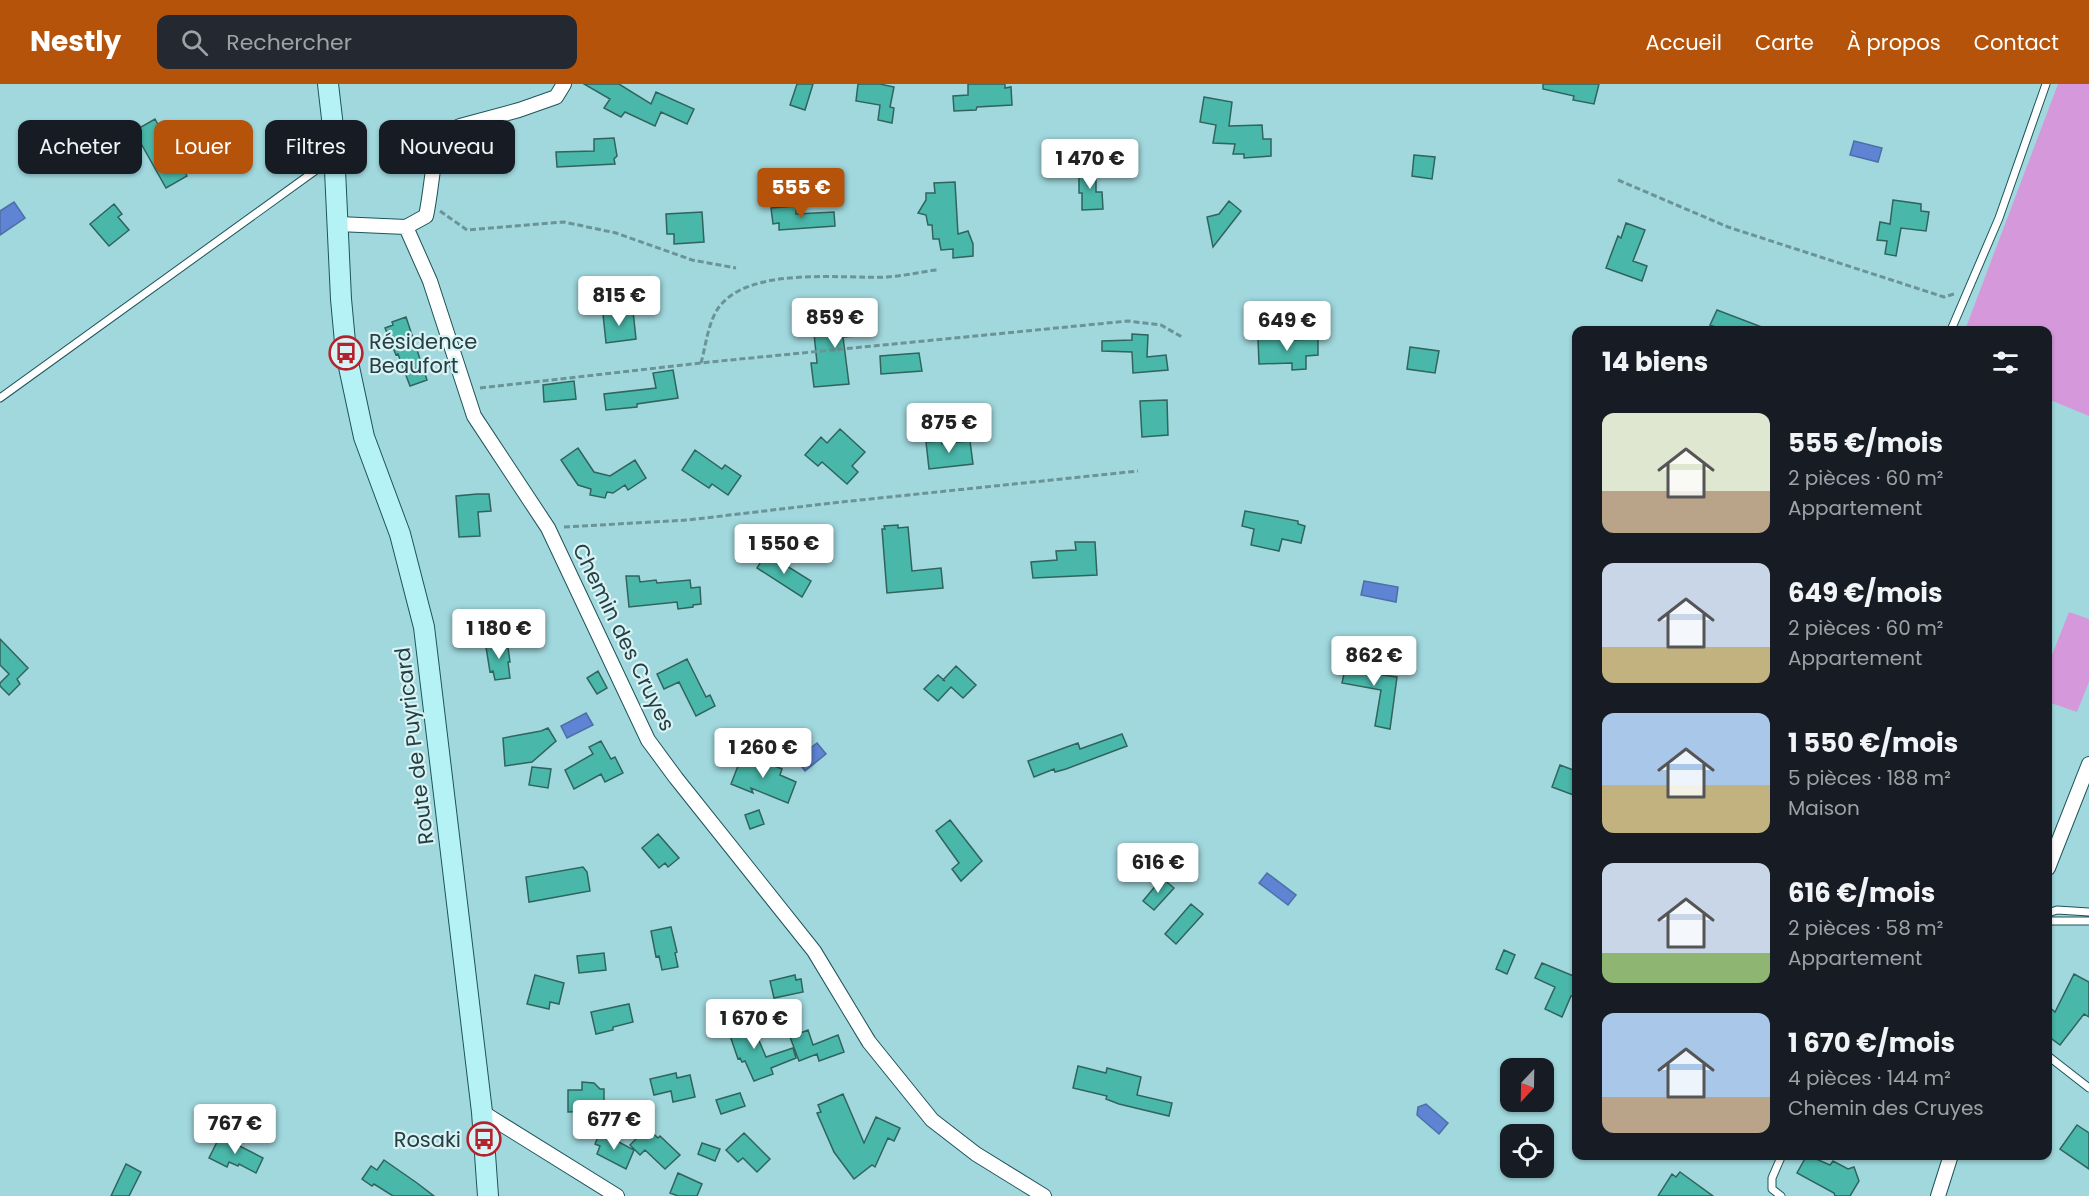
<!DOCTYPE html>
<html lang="fr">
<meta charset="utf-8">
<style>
:root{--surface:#171b24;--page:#242831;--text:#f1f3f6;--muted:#9ea1a6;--accent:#b45309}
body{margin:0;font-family:Poppins,sans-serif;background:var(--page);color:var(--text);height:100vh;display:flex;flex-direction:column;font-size:22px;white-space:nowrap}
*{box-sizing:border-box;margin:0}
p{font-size:20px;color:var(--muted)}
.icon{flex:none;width:33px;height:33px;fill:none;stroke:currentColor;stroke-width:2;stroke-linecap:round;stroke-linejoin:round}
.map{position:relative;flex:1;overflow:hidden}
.drawer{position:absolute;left:1572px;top:242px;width:480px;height:834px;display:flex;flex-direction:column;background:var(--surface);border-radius:12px;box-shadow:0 2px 4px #0004}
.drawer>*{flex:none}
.guide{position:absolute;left:18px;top:36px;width:570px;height:54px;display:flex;gap:12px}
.needle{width:39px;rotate:202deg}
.fabs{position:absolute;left:1500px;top:974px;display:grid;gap:12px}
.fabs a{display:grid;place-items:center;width:54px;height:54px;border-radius:12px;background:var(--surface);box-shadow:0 2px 4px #0004;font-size:30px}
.price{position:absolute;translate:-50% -51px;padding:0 14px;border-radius:6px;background:#fff;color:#222;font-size:20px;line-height:39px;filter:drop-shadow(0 2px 3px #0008)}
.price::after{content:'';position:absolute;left:50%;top:36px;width:18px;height:14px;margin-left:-9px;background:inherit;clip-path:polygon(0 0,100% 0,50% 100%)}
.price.on{background:var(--accent);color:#fff}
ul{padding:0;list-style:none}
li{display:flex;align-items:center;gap:18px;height:150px;padding:0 30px}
li span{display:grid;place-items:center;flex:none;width:168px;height:120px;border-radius:12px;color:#555}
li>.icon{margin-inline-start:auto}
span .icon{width:72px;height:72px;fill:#fffc;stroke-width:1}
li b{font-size:26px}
h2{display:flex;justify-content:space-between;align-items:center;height:72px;padding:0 30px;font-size:26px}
.chip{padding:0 21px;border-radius:12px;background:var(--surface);box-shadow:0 2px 4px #0004;font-size:21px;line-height:54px}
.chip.on{background:var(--accent);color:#fff}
header{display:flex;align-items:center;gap:36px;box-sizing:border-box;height:84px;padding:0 30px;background:var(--accent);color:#fff}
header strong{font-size:28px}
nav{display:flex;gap:33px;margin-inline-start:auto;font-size:21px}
.search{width:420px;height:54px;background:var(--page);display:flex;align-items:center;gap:15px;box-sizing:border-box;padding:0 21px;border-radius:12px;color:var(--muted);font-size:22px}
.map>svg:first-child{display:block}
</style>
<header>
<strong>Nestly</strong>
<div class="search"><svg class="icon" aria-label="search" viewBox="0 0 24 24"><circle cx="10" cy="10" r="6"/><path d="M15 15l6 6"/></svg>Rechercher</div>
<nav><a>Accueil</a><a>Carte</a><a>À propos</a><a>Contact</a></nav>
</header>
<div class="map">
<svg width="2089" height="1112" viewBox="0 0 2089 1112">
<rect width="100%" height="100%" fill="#a0d8dd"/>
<!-- green -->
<path fill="#d599db" d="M2058,0H2089V332L2048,315V246H1965Z
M2069,528L2089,535V598L2077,628L2048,618V581Z"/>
<!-- water -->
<path fill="#5e84d3" stroke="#4e6fa7" stroke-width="1.5" d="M1854,57L1882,64L1878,78L1850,71Z
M14,118L25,134L0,151V127Z
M1364,497L1398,503L1396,518L1361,511Z
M586,629L593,641L567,654L561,642Z
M817,659L826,670L805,687L796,675Z
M1267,789L1296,811L1288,821L1259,799Z
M1426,1020L1448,1039L1439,1050L1417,1031L1418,1023Z"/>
<!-- building -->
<path fill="#49b7a9" stroke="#30645d" stroke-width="1.5" d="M584,0H619L651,20L656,8L694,25L687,40L661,28L655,42L625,28L621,33L604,24L610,15Z
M797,0H813L805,26L790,21Z
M858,0H880L894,3L890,23L894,24L892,39L878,36L880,21L856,17Z
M968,0H1005V4L1011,3L1012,21L977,23L976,26L954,27L953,12L968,11Z
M1543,0H1599L1594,20L1573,16L1574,12L1543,5Z
M1204,13L1232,18L1229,42L1262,41L1263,55H1271V72L1244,74V70H1233L1235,60L1213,59L1216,41L1200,38Z
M155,35L162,48L171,42L189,74L180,79L187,92L166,104L134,47Z
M233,38L246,66L236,71L222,44Z
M614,54L617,72L614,75L615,80L557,83L556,68L594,67V55Z
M1414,71L1435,73L1432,95L1412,92Z
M1096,84V108H1102L1103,125L1082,126V109H1079V85Z
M955,98L958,150L968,147L973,160V172L953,174V165L941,166L939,155H933L932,141H928L926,131L918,129L926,116V109H935L934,99Z
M1893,116L1921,120V127L1929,128L1926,147L1901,144L1896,172L1885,170L1887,157L1877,156L1880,138L1890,140Z
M1229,117L1241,127L1213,163L1207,133L1219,130Z
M114,120L122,130L118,133L129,146L109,162L90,140Z
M796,122V130L834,128L835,142L779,146V139L773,140L771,124Z
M702,128L704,158L674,160V150H667L666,130Z
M1626,139L1645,146L1633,177L1647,182L1642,197L1606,184L1618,152L1621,154Z
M852,224L853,237L868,236L870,251L843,253L849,300L814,303L811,279H817L813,240L840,238L839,225Z
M1717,226L1767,245L1766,246H1723L1710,241Z
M633,227L636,255L606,259L603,230Z
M406,233L427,296L410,302L398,270L396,271L385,244L393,241L392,238Z
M1132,250L1148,251L1147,273L1166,271L1168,286L1133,289L1132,268L1102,267V257L1132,256Z
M1291,254V256L1318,255V271L1306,272V285L1292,286V279L1259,280L1258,255Z
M1410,263L1439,267L1435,289L1407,285Z
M919,269L922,287L881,290L880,272Z
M673,286L678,314L637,320V323L606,326L604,310L656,304L653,289Z
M574,297L576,315L544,318L543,301Z
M1167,316L1168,351L1142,353L1140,317Z
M840,345L865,368L852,382L858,388L847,400L822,378L818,382L805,371L821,353L827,359Z
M942,357V360L970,357L973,380L929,385L926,358Z
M578,364L594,388L610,392L635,376L646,394L628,406L625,401L613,409L607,408L605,414L590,411L591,405L578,401L561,376Z
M695,366L722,385L725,381L741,392L728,411L712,400L709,404L682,386Z
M477,410H489L491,427L478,428L480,452L459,453L456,412Z
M1245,427L1298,437V440L1305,442L1301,459L1282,455L1279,467L1251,461L1254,445L1242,442Z
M898,441V444L908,443L912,487L941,484L943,504L887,509L882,445H885L884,442Z
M1075,458H1095L1097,491L1033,494L1031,478L1057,476L1056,467L1076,466Z
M766,469L811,497L802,513L757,484Z
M626,492H639L640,498L656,496L657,499L690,496L691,504L700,503L701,520L693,521V523L678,525L677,518L629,523Z
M0,555L28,584L17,595L20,600L9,611L0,602V599L9,590L0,581Z
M507,556L510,578H508L510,594L495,596L493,587L490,588L486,563L494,561L493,558Z
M687,575L706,613L710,611L715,622L696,632L679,598L664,605L657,590Z
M1347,576L1385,582L1383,591L1397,593L1390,645L1375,642L1381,606L1342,599Z
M956,582L976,601L963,614L951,603L938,617L924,605L938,591L945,597L943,596Z
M598,587L607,604L597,610L587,594Z
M548,644L556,657L532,678L505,682L503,654L541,647Z
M1122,650L1127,662L1066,685L1055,688L1054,685L1034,693L1028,677L1078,659L1080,665Z
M601,657L611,675L615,673L623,689L605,698L601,690L574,705L565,686L593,670L589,663Z
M743,669L782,685L780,691L796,698L788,719L751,704L753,709L731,700Z
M1560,681L1576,687V712L1552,703Z
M532,683L551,685L548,704L529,701Z
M759,726L764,740L750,745L745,731Z
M950,736L982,777L961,797L952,785L959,779L936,747Z
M658,750L679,774L668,783L665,779L659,784L642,764Z
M583,783L587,788L590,807L529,818L526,793Z
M1162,794L1174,804L1154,826L1143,817Z
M1191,820L1203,830L1176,860L1165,850Z
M671,843L677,868L675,869L678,883L662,886L659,872L656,873L651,847Z
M1504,866L1515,871L1507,890L1496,885Z
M604,869L606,886L579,889L577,872Z
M1542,879L1576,893V914L1571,912L1562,933L1545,925L1555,903L1535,894Z
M2074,890L2089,898V933L2084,930L2060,961L2048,952V922L2055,928Z
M535,891L564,899L559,920L550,918L549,925L527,920Z
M795,891L796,896L801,895L803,908L774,914L770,897Z
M629,920L633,938L613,943V946L596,950L591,928Z
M738,932L739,940L751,938L766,973L793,964L796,974L771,984L773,990L754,997L745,977L742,978L740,974L738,975L724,934Z
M808,946L813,961L838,951L844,968L819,977L817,970L799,977L790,953Z
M1078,982L1106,989L1107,984L1141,993L1137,1011L1172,1019L1169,1032L1119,1020L1106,1015L1107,1012L1073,1004Z
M676,989L677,994L690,991L695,1013L673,1018L671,1007L654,1011L650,995Z
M582,998L594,999L600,1005H604V1019H595V1027L568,1028V1006H582Z
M740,1009L745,1022L721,1030L716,1016Z
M843,1010L864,1059L876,1033L900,1044L894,1057L888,1054L875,1083L872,1081L854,1095L834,1068L817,1029L821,1028L818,1021Z
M2077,1041L2089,1049V1085L2060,1065Z
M647,1044L658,1054L660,1052L680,1071L665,1085L645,1066L640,1071L630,1061Z
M600,1048L634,1066L626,1085L597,1070L600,1062L595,1060Z
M744,1049L770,1075L757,1088L743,1074L738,1078L726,1066Z
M220,1052L263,1074L256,1089L239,1080L238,1082L229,1078L227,1083L209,1074Z
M702,1059L720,1065L715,1077L698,1070Z
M1807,1071L1830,1081L1833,1077L1848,1085L1854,1083L1859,1097L1850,1112H1835L1834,1109L1797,1089Z
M384,1076L417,1099L434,1112H393L374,1100L372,1102L362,1095L371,1082L377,1086Z
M126,1080L141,1088L129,1112H111Z
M1680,1088L1713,1112H1658L1672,1090L1676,1093Z
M678,1089L702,1100L697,1112H678L670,1109Z"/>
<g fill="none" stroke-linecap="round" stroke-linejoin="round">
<!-- lane casing -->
<g stroke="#1d5459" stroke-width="9">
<path id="lane" d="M1951,246L1999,134L2046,0
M0,314L330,76
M2048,829L2057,826L2089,828
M2048,837H2089
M2048,972L2089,1004
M1781,1112L1772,1105V1094L1782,1071"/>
</g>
<!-- street casing -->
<g stroke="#1d5459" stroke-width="16">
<path id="street" d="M338,140L406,143L430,197L474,332L548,444L648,656L676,694L814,867L869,958L932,1036L976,1070L1044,1112
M406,143L426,132C432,104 432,76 441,50L460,42L519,26L556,13L564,0
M2048,784L2089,680
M482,1028L617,1112
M1938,1112L1951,1071"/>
</g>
<!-- secondary casing -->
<g stroke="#1d5459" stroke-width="22">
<path id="secondary" d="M328,0L333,43L341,215L346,269L364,353L400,450L424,543L482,1028L488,1112"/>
</g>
<!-- path -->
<path stroke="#6a9497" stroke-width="3" stroke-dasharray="6 3" stroke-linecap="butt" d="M1618,96L1728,143L1944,213L1954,210
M440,127L467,146L564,138L616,149L692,176L736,184
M701,279C706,261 708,238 719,223C750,182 841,195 887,193C903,192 920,188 937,186
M480,304L710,278L1128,237L1161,241L1182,253
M564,443L688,436L832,419L1138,387"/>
<!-- lane -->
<use href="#lane" stroke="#fff" stroke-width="7"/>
<!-- street -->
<use href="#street" stroke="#fff" stroke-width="14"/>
<!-- secondary -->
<use href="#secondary" stroke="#b4f2f6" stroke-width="20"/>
</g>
<!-- icons -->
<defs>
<g id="bus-ring" transform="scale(1.725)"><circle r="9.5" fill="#d8f3f5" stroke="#b4232d" stroke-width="1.5"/><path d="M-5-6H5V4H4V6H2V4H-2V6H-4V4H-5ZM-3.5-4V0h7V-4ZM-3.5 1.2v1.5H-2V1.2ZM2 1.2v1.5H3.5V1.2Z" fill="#b4232d"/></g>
</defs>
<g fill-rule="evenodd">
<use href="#bus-ring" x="346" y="269"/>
<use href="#bus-ring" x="484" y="1055"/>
</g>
<g text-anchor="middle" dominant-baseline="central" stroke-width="4.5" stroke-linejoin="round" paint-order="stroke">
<!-- poi labels -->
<g font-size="21" fill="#273e40" stroke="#d8f3f5" text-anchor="start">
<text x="369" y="257">Résidence<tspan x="369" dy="24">Beaufort</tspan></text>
<text x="461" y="1055" text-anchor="end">Rosaki</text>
</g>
<!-- street labels -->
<g font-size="21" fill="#273e40" stroke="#d8f3f5">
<text transform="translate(624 553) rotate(64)">Chemin des Cruyes</text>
<text transform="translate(414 662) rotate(-97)">Route de Puyricard</text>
</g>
</g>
</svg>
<div class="fabs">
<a><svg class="needle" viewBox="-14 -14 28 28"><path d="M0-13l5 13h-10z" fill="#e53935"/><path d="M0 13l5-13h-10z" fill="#9ea1a6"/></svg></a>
<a><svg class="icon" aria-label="locate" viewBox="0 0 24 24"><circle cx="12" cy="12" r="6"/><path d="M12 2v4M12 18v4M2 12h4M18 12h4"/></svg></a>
</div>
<b class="price" style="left:1090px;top:106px">1 470 €</b>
<b class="price on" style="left:801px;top:135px">555 €</b>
<b class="price" style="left:619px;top:243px">815 €</b>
<b class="price" style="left:835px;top:265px">859 €</b>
<b class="price" style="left:1287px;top:268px">649 €</b>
<b class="price" style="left:949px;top:370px">875 €</b>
<b class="price" style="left:784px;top:491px">1 550 €</b>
<b class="price" style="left:499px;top:576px">1 180 €</b>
<b class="price" style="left:1374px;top:603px">862 €</b>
<b class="price" style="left:763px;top:695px">1 260 €</b>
<b class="price" style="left:1158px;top:810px">616 €</b>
<b class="price" style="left:754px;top:966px">1 670 €</b>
<b class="price" style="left:614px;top:1067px">677 €</b>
<b class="price" style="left:235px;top:1071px">767 €</b>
<div class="guide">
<a class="chip">Acheter</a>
<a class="chip on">Louer</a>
<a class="chip">Filtres</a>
<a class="chip">Nouveau</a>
</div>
<section class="drawer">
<h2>14 biens<svg class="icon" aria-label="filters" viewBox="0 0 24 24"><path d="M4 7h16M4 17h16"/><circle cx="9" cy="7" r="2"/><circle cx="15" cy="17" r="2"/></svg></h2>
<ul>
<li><span style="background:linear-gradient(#dfe7d0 65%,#b9a48a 0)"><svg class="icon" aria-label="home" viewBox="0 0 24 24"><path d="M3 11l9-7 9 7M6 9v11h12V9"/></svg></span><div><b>555 €/mois</b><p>2 pièces · 60 m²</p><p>Appartement</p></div></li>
<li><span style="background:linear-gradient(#c9d6e8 70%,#c2b280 0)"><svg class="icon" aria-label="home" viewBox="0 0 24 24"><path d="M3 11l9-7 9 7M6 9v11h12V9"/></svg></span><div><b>649 €/mois</b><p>2 pièces · 60 m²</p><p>Appartement</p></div></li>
<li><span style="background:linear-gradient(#a9c7e8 60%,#c2b280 0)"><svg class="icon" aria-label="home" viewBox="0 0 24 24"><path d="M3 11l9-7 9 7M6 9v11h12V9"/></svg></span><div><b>1 550 €/mois</b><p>5 pièces · 188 m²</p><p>Maison</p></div></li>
<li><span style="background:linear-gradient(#c9d6e8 75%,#8fb573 0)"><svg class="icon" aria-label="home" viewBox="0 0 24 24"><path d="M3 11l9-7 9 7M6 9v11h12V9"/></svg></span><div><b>616 €/mois</b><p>2 pièces · 58 m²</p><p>Appartement</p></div></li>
<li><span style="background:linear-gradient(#a9c7e8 70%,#b9a48a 0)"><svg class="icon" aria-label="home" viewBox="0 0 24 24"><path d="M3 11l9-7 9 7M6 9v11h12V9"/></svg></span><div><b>1 670 €/mois</b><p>4 pièces · 144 m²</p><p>Chemin des Cruyes</p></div></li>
</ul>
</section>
</div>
